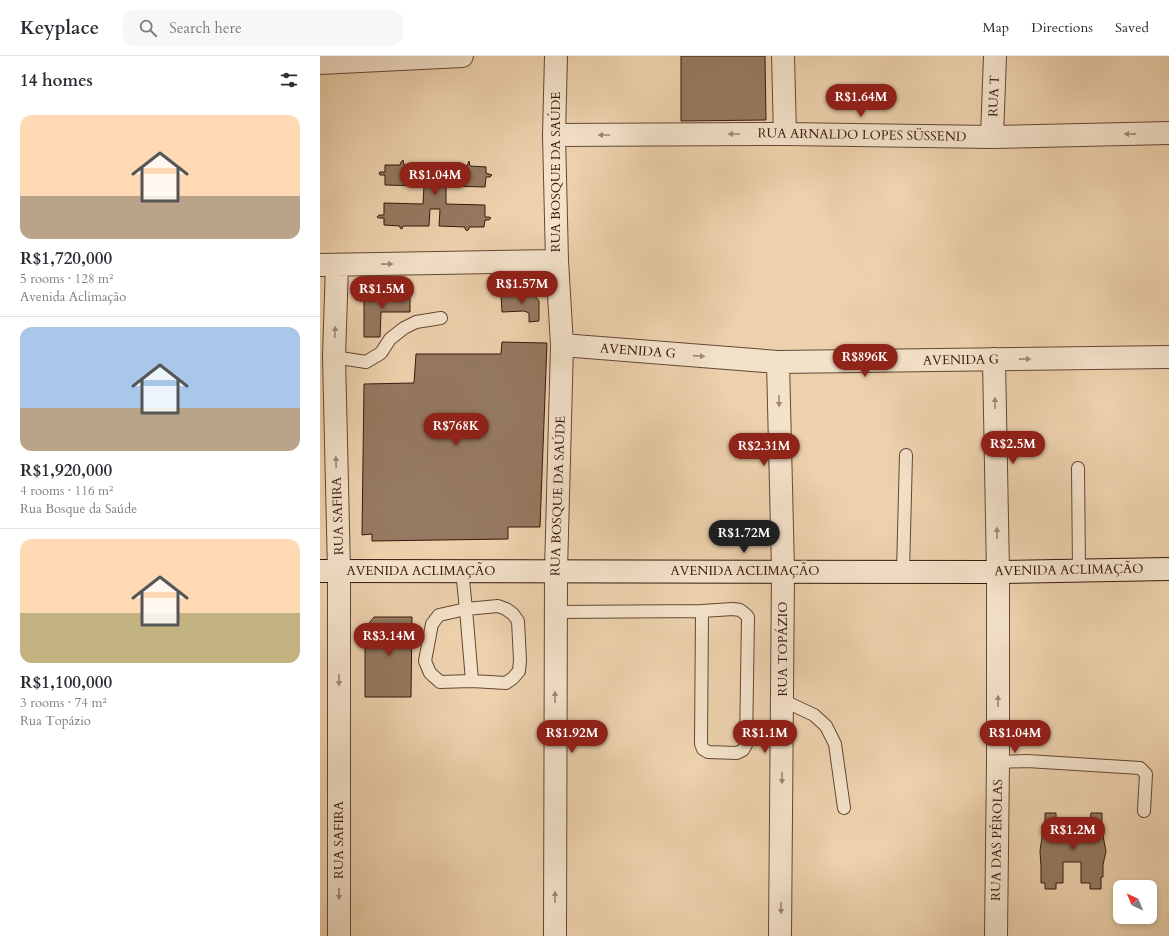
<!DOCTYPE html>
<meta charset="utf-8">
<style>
:root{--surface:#fff;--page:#f7f7f7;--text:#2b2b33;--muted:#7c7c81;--line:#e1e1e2;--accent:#8f2418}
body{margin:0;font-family:Cardo,serif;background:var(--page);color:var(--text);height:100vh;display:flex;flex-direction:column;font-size:15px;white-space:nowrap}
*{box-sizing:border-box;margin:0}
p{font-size:13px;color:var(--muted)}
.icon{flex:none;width:22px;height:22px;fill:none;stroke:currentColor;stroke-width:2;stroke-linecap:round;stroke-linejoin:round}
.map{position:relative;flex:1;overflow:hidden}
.details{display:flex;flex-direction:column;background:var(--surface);width:320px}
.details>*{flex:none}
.needle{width:26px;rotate:316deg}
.tools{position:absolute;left:793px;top:824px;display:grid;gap:8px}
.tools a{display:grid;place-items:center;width:44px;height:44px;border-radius:8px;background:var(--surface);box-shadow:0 2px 6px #0003;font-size:20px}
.price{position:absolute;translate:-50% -34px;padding:0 9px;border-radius:14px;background:var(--accent);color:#fff;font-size:13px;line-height:26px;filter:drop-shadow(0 1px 2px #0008)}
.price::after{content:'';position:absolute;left:50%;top:24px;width:12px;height:9px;margin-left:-6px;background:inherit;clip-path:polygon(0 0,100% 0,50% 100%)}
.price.active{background:#222;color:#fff}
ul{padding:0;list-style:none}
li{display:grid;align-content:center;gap:8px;height:212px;padding:0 20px}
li+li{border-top:1px solid var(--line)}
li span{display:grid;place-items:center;height:124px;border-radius:12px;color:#555}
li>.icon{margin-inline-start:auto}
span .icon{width:72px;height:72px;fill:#fffc;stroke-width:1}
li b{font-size:17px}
h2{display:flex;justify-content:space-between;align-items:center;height:48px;padding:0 20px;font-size:17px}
header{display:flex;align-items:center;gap:24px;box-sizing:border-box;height:56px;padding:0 20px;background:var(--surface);border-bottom:1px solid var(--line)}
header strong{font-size:19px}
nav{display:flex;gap:22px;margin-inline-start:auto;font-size:14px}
.search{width:280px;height:36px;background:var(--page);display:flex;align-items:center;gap:10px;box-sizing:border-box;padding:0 14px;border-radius:12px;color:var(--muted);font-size:15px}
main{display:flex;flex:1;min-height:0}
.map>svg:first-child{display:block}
</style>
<header>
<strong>Keyplace</strong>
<div class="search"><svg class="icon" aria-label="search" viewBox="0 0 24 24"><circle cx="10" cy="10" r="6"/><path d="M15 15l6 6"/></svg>Search here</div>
<nav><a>Map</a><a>Directions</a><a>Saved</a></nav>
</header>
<main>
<section class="details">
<h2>14 homes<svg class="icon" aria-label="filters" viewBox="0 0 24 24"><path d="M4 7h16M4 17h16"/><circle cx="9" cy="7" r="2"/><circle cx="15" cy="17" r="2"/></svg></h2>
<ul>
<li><span style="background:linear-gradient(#ffd9b3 65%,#b9a48a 0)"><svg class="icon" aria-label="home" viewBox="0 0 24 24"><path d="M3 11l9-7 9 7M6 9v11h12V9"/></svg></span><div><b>R$1,720,000</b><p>5 rooms · 128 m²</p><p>Avenida Aclimação</p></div></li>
<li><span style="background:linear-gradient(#a9c7e8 65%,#b9a48a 0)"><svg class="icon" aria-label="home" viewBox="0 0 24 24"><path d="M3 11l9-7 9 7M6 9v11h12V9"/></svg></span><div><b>R$1,920,000</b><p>4 rooms · 116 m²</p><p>Rua Bosque da Saúde</p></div></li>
<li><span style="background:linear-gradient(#ffd9b3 60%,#c2b280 0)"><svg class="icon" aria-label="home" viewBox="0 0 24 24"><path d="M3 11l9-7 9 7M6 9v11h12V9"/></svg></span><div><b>R$1,100,000</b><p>3 rooms · 74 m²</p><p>Rua Topázio</p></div></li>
</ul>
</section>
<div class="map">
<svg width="849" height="880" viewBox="0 0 849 880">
<rect width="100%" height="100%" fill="#ecd1ac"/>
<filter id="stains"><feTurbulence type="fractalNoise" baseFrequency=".005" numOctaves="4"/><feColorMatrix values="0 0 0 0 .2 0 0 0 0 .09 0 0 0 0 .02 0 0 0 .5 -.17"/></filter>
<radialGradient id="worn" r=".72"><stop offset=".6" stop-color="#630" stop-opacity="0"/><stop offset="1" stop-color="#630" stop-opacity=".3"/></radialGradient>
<!-- building -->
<path fill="#957960" stroke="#37190d" d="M361,0H445L446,64L361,65Z
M83,104L84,109L110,110V127H121V110H147L149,105L150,110L166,111V117L172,119L170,121H166L165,131L126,130V148L165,149V161H169L171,162L169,164H165L164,171H149V173L147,175L145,173V171L119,170L120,153H110L109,170H83L82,173L80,172V170L64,169V162H59L57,161L59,159H64V147L103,148L104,130L65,129V119H60L59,117L60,116H65V109H80L81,106Z
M44,237H90V256H61L60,281H44Z
M207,238L215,240L219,245V265L209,266V257L204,255L182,256L181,239Z
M182,286L227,287L220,471H188V483L52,485V478L42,479L44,328L94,327L96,298H181Z
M54,561H92L91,641H45V572Z
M725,757H736V763H744L743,784H761L762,763H770L771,757H782V770H783V780L786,795L783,809V821H781V833H770V827H761V806H743V827H736V833H725V827H721V811L720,795L722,781V769H725Z"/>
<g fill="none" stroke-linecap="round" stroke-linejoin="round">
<!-- lane casing -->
<g stroke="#644735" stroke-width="14">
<path id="lane" d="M14,301L46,306L61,297L70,283L84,272L96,266L121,262
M758,412L759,514
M142,515L146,553L152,625
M583,516L586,399
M178,550L186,553L193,558L198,565L200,604L199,615L193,622L186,627L152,625L120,626L110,617L105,605L112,568L119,559L146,553Z
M235,556L382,555L413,553L420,554L424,557L428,561L426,689L423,694L417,697L388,696L383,693L381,688L382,555
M462,644L494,659L506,670L515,688L524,752
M678,706L707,705L820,712L826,718L824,755"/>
</g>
<!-- street casing -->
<g stroke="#644735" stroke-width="24">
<path id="street" d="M463,0L465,78
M0,7L142,0
M234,79L465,78L672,81L849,77
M672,81L675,0
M0,209L237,205
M17,209L14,301L19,515V880
M242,289L458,306L849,301
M674,303L678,516V706L676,880
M458,306L463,515L460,880
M235,880L236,515L242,289L237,205L234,79L236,0"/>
</g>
<!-- secondary casing -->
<g stroke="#37190d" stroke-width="24">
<path id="secondary" d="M0,515L678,516L849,513"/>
</g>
<!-- lane -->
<use href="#lane" stroke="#f3e1c9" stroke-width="12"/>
<!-- street -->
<use href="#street" stroke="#f3e1c9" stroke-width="22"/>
<!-- secondary -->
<use href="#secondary" stroke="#f3e1c9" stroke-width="22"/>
</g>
<!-- one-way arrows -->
<defs><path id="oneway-solid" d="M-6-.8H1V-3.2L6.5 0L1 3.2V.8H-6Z"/></defs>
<g fill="#9e8774">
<use href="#oneway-solid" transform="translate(414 78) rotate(180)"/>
<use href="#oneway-solid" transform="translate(810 78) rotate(179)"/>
<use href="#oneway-solid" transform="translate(284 79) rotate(180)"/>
<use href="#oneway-solid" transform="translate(67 208) rotate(-1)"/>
<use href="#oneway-solid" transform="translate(15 276) rotate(-88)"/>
<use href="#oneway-solid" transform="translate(379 300) rotate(4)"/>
<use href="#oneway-solid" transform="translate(705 303) rotate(-1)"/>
<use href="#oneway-solid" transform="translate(459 345) rotate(89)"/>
<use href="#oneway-solid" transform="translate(675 347) rotate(-91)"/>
<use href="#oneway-solid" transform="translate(16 406) rotate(-92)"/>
<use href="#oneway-solid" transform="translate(677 477) rotate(-91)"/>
<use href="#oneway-solid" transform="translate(19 624) rotate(90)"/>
<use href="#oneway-solid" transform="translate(235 641) rotate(-90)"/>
<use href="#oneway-solid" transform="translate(678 645) rotate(-90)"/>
<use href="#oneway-solid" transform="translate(462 722) rotate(90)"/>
<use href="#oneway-solid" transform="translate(19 838) rotate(90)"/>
<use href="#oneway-solid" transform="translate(235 841) rotate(-90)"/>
<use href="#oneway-solid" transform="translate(461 852) rotate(90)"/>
</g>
<g text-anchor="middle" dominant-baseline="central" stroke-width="3" stroke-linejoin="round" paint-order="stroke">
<!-- street labels -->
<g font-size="13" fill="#37190d" stroke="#f3e1c9">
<text transform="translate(674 40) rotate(-88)">RUA T</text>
<text transform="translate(542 79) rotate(1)">RUA ARNALDO LOPES SÜSSEND</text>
<text transform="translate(236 116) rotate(-90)">RUA BOSQUE DA SAÚDE</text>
<text transform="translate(318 295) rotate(4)">AVENIDA G</text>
<text transform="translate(641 304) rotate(-1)">AVENIDA G</text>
<text transform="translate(238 440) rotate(-88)">RUA BOSQUE DA SAÚDE</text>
<text transform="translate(18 460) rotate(-92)">RUA SAFIRA</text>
<text transform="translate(749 514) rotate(-1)">AVENIDA ACLIMAÇÃO</text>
<text x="101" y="515">AVENIDA ACLIMAÇÃO</text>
<text x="425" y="515">AVENIDA ACLIMAÇÃO</text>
<text transform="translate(463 593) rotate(-90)">RUA TOPÁZIO</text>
<text transform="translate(19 784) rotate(-90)">RUA SAFIRA</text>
<text transform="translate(677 784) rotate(-89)">RUA DAS PÉROLAS</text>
</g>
</g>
<rect width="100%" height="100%" filter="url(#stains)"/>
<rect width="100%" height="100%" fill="url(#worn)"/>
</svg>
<div class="tools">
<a><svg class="needle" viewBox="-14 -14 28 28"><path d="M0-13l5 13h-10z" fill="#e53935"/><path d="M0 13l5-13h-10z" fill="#7c7c81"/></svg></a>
</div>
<b class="price" style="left:541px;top:62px">R$1.64M</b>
<b class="price" style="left:115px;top:140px">R$1.04M</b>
<b class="price" style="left:202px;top:249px">R$1.57M</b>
<b class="price" style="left:62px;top:254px">R$1.5M</b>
<b class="price" style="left:545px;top:322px">R$896K</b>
<b class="price" style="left:136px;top:391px">R$768K</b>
<b class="price" style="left:693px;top:409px">R$2.5M</b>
<b class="price" style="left:444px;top:411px">R$2.31M</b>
<b class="price active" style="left:424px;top:498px">R$1.72M</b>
<b class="price" style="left:69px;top:601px">R$3.14M</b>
<b class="price" style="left:252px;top:698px">R$1.92M</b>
<b class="price" style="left:445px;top:698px">R$1.1M</b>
<b class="price" style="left:695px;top:698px">R$1.04M</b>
<b class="price" style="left:753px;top:795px">R$1.2M</b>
</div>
</main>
